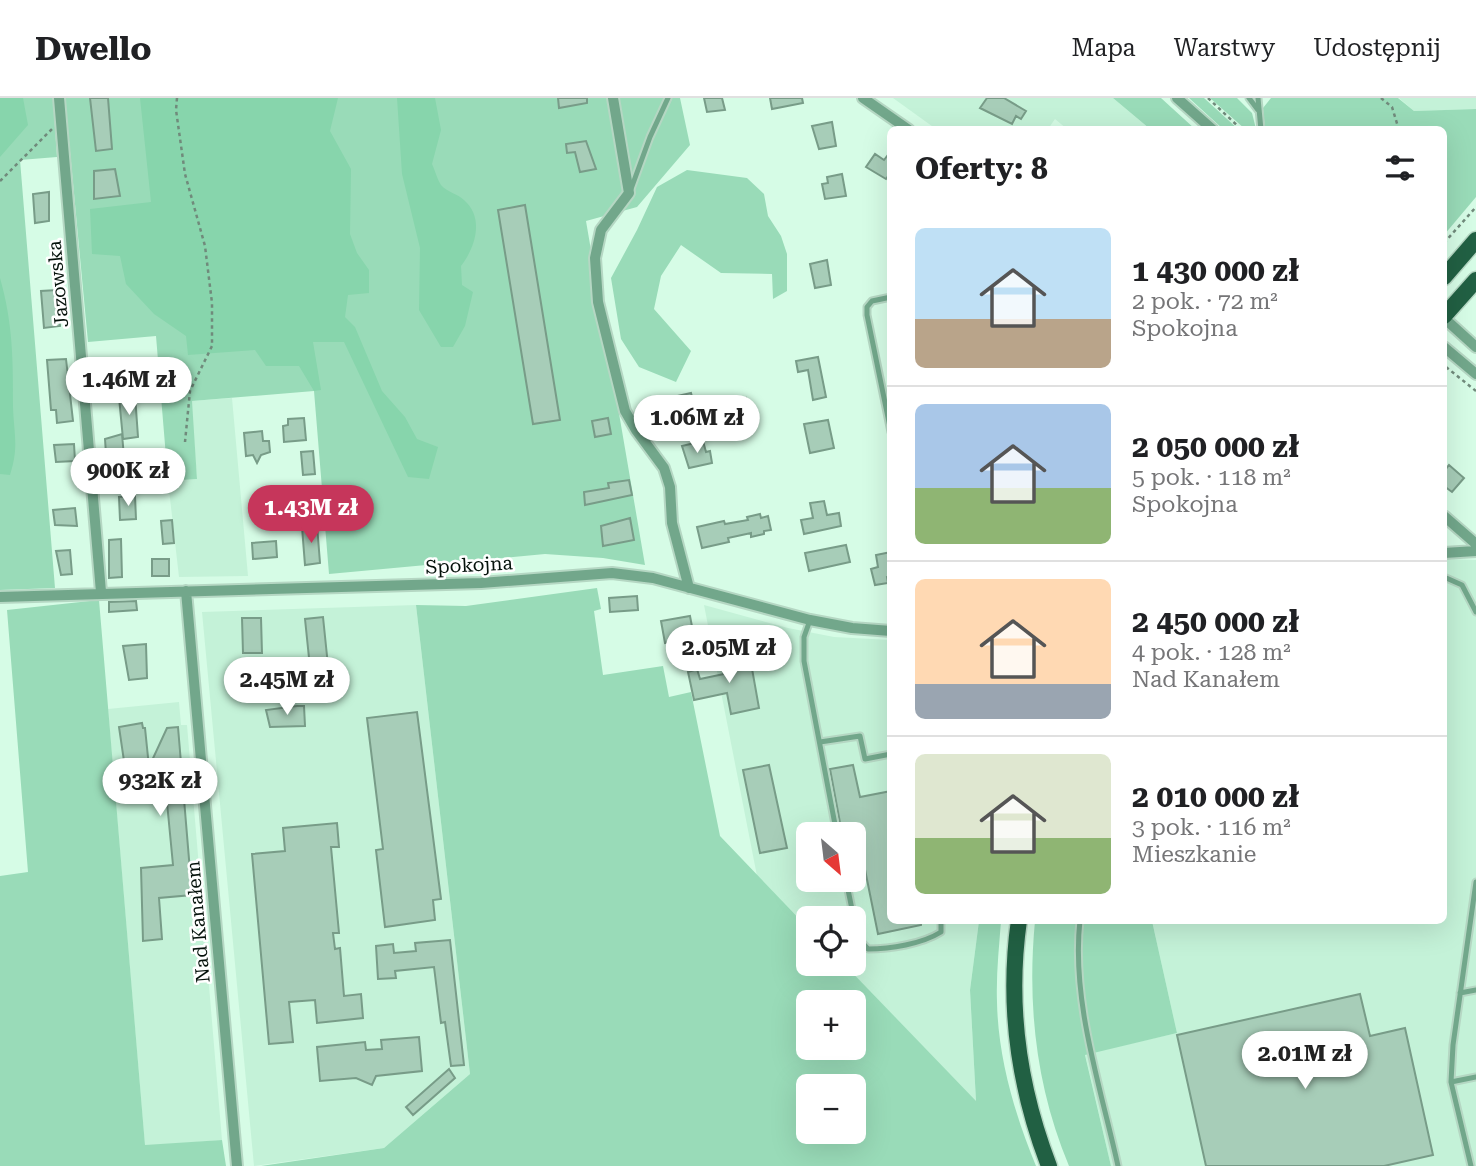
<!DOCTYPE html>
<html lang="pl">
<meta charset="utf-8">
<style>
:root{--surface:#fff;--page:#f2f2f2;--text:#202124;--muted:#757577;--line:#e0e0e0;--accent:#c6365b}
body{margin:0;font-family:"Roboto Serif",serif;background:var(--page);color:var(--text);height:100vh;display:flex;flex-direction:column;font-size:26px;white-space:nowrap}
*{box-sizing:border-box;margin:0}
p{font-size:23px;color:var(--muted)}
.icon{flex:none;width:38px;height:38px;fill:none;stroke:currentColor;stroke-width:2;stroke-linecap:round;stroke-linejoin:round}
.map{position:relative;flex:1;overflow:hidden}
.sheet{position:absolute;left:887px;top:28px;width:560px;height:798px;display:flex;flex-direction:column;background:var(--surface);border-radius:10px;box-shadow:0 7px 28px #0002}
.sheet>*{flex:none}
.needle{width:46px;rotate:152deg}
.tools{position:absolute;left:796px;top:724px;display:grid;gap:14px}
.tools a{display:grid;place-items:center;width:70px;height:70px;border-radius:10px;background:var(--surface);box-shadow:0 7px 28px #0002;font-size:35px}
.price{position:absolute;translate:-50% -60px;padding:0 16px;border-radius:24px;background:#fff;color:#222;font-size:23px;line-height:46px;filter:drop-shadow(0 2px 4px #0008)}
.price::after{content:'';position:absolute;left:50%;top:42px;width:21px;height:16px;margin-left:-10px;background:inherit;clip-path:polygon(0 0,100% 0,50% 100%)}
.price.on{background:var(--accent);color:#fff}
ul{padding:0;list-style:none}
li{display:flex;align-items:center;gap:21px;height:175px;padding:0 28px}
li+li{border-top:2px solid var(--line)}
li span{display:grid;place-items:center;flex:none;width:196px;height:140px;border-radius:10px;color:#555}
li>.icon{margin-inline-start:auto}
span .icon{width:84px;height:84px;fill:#fffc;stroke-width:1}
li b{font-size:30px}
h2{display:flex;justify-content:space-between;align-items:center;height:84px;padding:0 28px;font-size:30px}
header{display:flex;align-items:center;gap:42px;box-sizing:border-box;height:98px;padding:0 35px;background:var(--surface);border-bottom:2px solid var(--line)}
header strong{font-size:33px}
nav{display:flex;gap:38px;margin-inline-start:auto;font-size:24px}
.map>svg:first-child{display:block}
</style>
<header>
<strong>Dwello</strong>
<nav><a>Mapa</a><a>Warstwy</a><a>Udostępnij</a></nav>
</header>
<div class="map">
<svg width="1476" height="1068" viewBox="0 0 1476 1068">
<rect width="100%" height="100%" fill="#d6fce6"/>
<!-- built -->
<path fill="#c4f2d8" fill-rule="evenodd" d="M893,0H1113L1150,31H1067L1055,21L1048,31H936Z
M1399,0H1476V11L1414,13Z
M232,300L248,478L179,479L168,383L197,381L191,303Z
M1444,461L1476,462V1068H1111L1085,956L1177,935L1152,823L1444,822Z
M416,507L470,976L384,1050L254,1068L202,514Z
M704,507L788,530L834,539L891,542V822L979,823L970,892L976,1004L844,866H854V821H808V830L757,778ZM808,737H854V782H808Z
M179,604L181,627H187L222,1042L145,1048L108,611Z"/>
<!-- green -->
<path fill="#99dbb8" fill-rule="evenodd" d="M0,0H53L57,59L20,62L55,490L0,492Z
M65,0H680L690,47L637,109L586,123L645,467L603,460L545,456L329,476L314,293L192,303L197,381L168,383L156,238L88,244Z
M1113,0H1161L1195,31H1150Z
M1189,0H1204L1238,31H1223Z
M1210,0H1237L1252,15L1256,31H1245Z
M1271,0H1398L1414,13L1476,11V99L1444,137V32L1265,31L1263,10Z
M687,72L747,80L764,96L768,118L781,138L787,156V193L773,201L772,176L721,175L681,147L661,178L654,211L691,253L676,284L639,269L621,241L611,180L637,132L657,89Z
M597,490L601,511L594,513L603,577L663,568L669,599L691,594L720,738L808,830V866H844L976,1003L970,892L979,823H1001C999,850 996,877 997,904C998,960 1015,1017 1036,1068H261L384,1050L470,976L416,507L466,508ZM808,905H854V950H808ZM808,989H854V1034H808Z
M99,502L145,1047L222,1042L226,1068H0V778L28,774L7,512Z
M1035,823H1152L1177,935L1085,957L1111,1068H1069C1036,989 1027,907 1035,823Z"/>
<!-- forest -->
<path fill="#87d5ac" d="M0,0H23L28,27L0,59Z
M140,0H338L330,33L351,71L350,136L357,155L369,172V195L348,197L345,219L355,229L382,293L405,319L417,341L438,349L429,381L408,379L344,244H313L321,292L314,293L299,268H266L255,252L188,257L186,238L154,216L126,186L120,158L92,156L90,111L151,104Z
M397,0H435L441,32L432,66C435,72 437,81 441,87C447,94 458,96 464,102C485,120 475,150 461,168L462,187L473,194L465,228L453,249H441L419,212L420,150L402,76Z
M0,180C13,226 13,261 13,309C14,337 19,349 10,377L0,376Z"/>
<!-- building -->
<path fill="#a7cdb8" stroke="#789c88" stroke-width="2" d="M90,0H108L112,51L96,53Z
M558,0H587V5L559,10Z
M704,0H722L725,12L707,14Z
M770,0H802L803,5L772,11Z
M987,0H1004L1026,13L1021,21L1016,18L1012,26L980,10Z
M832,24L836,48L819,51L812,28Z
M586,43L596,71L580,74L575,54L567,55L566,46Z
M891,53V74L886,81L866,69L875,56L884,62Z
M115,71L120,98L94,101V73Z
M842,76L846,98L825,101L822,86L828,85L827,79Z
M49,94V123L35,125L33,96Z
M525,107L560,322L533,326L498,112Z
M827,162L831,187L815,190L810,166Z
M57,192L60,228L44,230L41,193Z
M818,259L826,299L813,302L808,272L798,274L796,263Z
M66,261L73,323L57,325L56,312H51L47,262Z
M691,295L696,314L677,318L673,299Z
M135,297L138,339L123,341L119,299Z
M746,300L749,315L729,319L726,303Z
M304,320L306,342L284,344L283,328L288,327V321Z
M608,320L611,336L595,339L592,323Z
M828,322L834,350L810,355L804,326Z
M262,333L263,343H269L270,354L261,357L257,365L253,357L246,358L244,335Z
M122,336L124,359L111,360L110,355L106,356L105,341Z
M703,343L706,354L710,353L712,365L689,370L682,348Z
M74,346L75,363L56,364L54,347Z
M313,353L315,376L303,377L301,354Z
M1449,367L1464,380L1452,394L1444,388V373Z
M629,382L632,397L585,407L584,394L609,390L608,385Z
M135,398L136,421L120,422L119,399Z
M824,403L827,417L839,415L841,428L804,436L801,422L813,420L810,405Z
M75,410L77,428L55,427L53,412Z
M760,416L761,420L768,418L771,432L764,433V436L751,439V435L728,440L729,444L702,450L697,429L724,423L725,426L748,422L747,419Z
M630,420L634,442L603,448L601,428Z
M172,422L174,445L163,446L161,423Z
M317,427L320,465L305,467L302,429Z
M121,441L122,479L109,480V442Z
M276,443L277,459L253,461L252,445Z
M846,447L850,464L809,473L805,455Z
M70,452L72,476L61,477L56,453Z
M891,454V478L887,479L888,485L875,487L871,471L878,469L876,457Z
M152,461H169V478H152Z
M637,498L638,512L610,514L609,500Z
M136,503L137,512L109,514V504Z
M690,518L694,539H691V545L695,566L681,569L676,543L665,545L661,523Z
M323,519L330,587L312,589L305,521Z
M242,520H261L262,555H243Z
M146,546L147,580L129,582L123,548Z
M742,558L751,565L759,610L731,616L727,595L694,602L688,574L697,571L700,581L724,576L721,565Z
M297,608H304L305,628L270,629L266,612Z
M417,614L441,801L433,802L435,822L385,829L376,752L383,751L367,620Z
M142,625L143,630H145L149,669L167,630L178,629L192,797L159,800L162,841L143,843L141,770L173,767L166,694L129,697L119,629Z
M769,667L787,750L760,755L743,672Z
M853,667L860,699L891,693V822H921V827L878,836L856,727L841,730L830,671Z
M337,725L339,749H331L339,835H333L335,851L340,850L344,898L361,896L363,920L317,925L315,902L289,904L293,944L269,946L252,756L285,753L283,730Z
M450,842L464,967L451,968L445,924L441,925L434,869L395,873L396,880L378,881L376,848L393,846L394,855L416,853L415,845Z
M1360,896L1370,938L1405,930L1433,1057L1384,1068H1206L1177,937Z
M419,939L422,973L376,978L372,987L356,980L320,983L317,949L365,944L366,952L382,951L381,942Z
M449,971L455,980L413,1017L406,1009Z"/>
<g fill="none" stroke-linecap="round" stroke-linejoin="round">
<!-- lane casing -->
<g stroke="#b5d7c3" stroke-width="9">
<path id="lane" d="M1249,0L1258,12
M1258,0L1261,32
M631,91L650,39L668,0
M891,199L872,203L867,209V217L891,334
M1444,479L1462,487L1476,514
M810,522L804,539V563L837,737
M820,644L860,638L865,661L891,656
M846,782L854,821
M854,821L858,840L868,851C890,851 922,846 941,834V822
M1080,822C1071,903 1101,990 1118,1068
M1460,895L1476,892
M1451,984L1476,979
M1471,1068L1451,984L1453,947L1476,784"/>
</g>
<!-- street casing -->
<g stroke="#b5d7c3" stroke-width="14">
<path id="street" d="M59,0L101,494
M613,0L629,95L601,132L595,160L598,204L625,313L636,332L664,370L670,389L672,425L689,490
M863,0L909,32
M1177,0L1213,32
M1444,220L1476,249
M1444,249L1476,276
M1444,418L1476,446
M1444,455L1476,453
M186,493L237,1068
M0,499L481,485L612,475L653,480L810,522L852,530L891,533"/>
</g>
<!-- primary casing -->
<g stroke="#b5d7c3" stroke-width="19">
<path id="primary" d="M1444,179L1476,142
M1444,218L1476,182
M1019,822C1007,906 1019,990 1049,1068"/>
</g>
<!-- path -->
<path stroke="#708a7b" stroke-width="2.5" stroke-dasharray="3.5 3.5" stroke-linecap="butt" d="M177,0L176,12L185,76L205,148L212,205V248L190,293L185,344
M1208,0L1242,32
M1381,0L1392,9L1399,32
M0,83L52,31
M1444,145L1476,109
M1446,269L1476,293"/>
<!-- lane -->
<use href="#lane" stroke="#72a78b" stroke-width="5"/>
<!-- street -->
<use href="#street" stroke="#72a78b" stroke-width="10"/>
<!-- primary -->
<use href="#primary" stroke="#216043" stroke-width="16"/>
</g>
<g text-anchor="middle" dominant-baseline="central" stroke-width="5" stroke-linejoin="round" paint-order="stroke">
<!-- street labels -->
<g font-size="19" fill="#05120b" stroke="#fff">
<text transform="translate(58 186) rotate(-95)">Jazowska</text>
<text transform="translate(469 467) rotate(-3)">Spokojna</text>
<text transform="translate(198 824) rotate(-95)">Nad Kanałem</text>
</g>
</g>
</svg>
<div class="tools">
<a><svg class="needle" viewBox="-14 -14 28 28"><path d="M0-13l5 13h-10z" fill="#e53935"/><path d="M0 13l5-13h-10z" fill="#757577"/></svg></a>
<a><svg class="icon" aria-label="locate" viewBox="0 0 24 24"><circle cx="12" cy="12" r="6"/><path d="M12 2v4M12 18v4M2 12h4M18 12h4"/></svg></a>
<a>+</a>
<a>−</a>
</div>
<b class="price" style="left:129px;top:319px">1.46M zł</b>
<b class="price" style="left:697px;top:357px">1.06M zł</b>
<b class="price" style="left:128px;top:410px">900K zł</b>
<b class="price on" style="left:311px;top:447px">1.43M zł</b>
<b class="price" style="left:729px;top:587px">2.05M zł</b>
<b class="price" style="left:287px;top:619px">2.45M zł</b>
<b class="price" style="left:160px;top:720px">932K zł</b>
<b class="price" style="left:1305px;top:993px">2.01M zł</b>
<section class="sheet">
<h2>Oferty: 8<svg class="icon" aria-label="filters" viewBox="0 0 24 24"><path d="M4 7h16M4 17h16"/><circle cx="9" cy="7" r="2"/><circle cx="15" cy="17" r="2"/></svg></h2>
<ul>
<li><span style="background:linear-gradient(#bfe0f5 65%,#b9a48a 0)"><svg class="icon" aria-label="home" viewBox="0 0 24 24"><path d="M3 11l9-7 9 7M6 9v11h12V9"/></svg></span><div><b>1 430 000 zł</b><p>2 pok. · 72 m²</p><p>Spokojna</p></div></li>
<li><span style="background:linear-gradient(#a9c7e8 60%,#8fb573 0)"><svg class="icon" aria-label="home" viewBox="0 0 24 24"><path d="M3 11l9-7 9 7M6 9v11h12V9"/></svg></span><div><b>2 050 000 zł</b><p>5 pok. · 118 m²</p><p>Spokojna</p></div></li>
<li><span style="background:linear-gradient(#ffd9b3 75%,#9aa5b1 0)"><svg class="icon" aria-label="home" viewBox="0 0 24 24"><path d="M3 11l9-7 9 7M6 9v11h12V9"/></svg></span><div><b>2 450 000 zł</b><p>4 pok. · 128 m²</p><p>Nad Kanałem</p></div></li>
<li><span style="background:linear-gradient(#dfe7d0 60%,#8fb573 0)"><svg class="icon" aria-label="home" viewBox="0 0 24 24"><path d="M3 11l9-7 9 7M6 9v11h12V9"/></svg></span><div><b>2 010 000 zł</b><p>3 pok. · 116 m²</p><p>Mieszkanie</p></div></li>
</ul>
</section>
</div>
